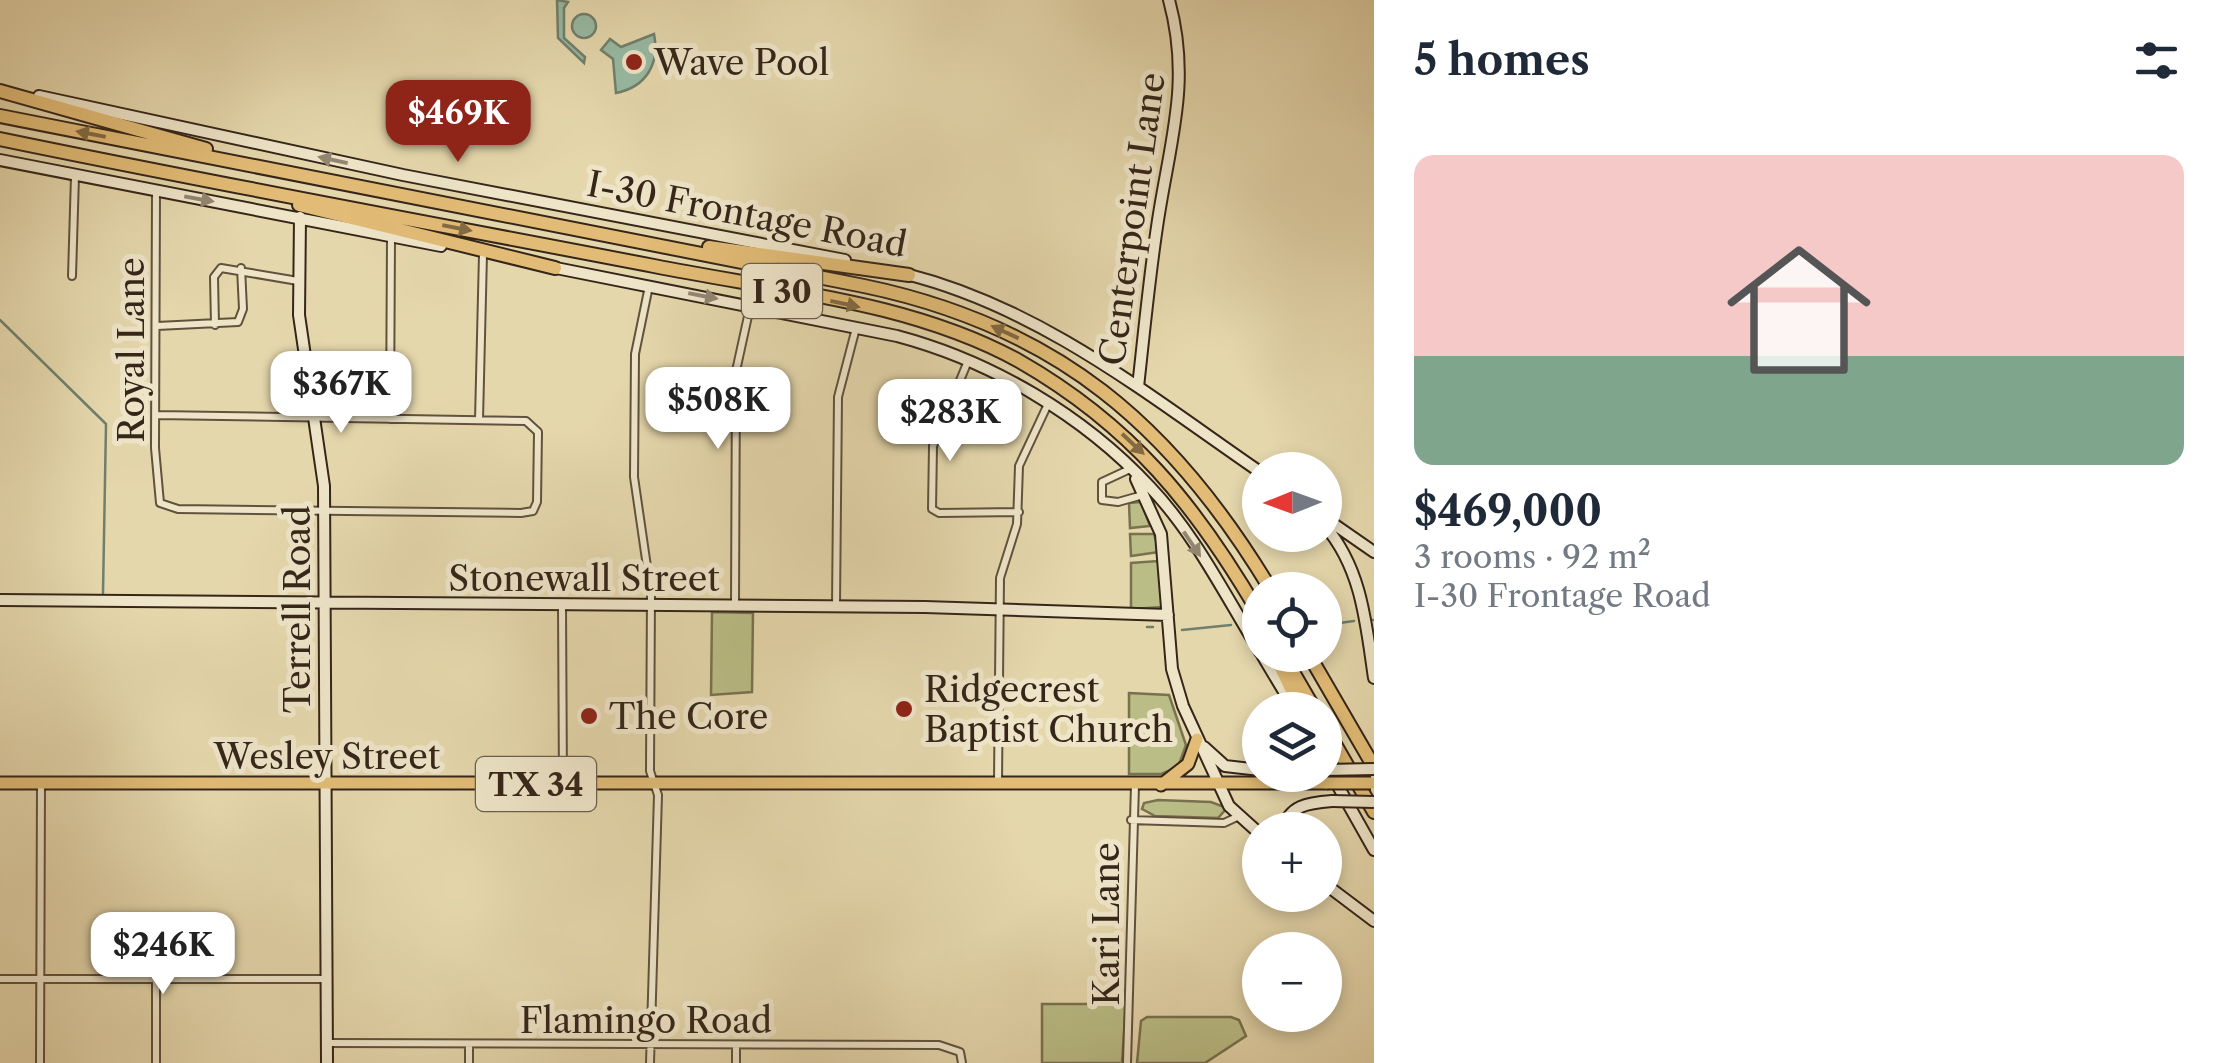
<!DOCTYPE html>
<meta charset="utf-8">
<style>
:root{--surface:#fff;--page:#f2f2f3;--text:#1f2937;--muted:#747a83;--accent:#8f2418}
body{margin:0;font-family:"Libre Caslon Text",serif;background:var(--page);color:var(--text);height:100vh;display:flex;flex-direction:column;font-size:38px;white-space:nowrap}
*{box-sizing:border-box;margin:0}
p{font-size:32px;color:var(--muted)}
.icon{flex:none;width:55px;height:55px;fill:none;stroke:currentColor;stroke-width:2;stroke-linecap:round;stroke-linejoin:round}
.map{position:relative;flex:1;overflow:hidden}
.side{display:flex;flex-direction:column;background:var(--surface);width:850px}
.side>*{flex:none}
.needle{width:65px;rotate:269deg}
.controls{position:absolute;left:1242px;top:452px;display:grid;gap:20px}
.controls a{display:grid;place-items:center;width:100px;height:100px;border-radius:50%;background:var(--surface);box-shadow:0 5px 15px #0003;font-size:50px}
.price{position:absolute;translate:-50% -85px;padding:0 22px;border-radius:20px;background:#fff;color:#222;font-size:32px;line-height:65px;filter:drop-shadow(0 2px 5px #0008)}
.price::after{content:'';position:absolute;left:50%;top:60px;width:30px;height:22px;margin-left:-15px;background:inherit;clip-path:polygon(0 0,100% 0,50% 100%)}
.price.selected{background:var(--accent);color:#fff}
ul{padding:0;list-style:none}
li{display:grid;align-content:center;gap:20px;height:530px;padding:0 40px}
li span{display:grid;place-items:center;height:310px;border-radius:20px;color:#555}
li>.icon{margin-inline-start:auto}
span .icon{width:180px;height:180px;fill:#fffc;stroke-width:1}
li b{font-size:42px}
h2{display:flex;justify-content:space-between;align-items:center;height:120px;padding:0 40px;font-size:42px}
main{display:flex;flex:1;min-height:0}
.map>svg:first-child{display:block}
</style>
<main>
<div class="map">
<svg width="1374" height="1063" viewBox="0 0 1374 1063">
<rect width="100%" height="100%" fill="#e5d7ac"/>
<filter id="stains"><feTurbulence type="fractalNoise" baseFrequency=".002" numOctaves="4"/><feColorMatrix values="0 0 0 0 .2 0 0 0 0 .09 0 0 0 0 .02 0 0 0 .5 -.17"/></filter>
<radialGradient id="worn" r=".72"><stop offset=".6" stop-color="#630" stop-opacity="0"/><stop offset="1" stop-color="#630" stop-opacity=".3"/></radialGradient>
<!-- green -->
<path fill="#babd86" stroke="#787250" stroke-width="2.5" d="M1141,502L1150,526L1130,528L1129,503Z
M1130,534H1154L1159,552L1131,556Z
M1158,561L1163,607L1131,609V563Z
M712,612L753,613L752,692L711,695Z
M1129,693L1169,695L1186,745L1178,767L1161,774H1129Z
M1158,800L1211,802L1227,808L1218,818L1155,816L1142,809L1144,803Z
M1042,1004H1126L1122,1063H1042Z
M1147,1017H1231L1239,1020L1246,1036L1205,1063H1137L1141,1021Z"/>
<!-- water -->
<path fill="#97baa4" stroke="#707f6c" stroke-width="2.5" d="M557,0L568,2L564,8V38L585,57L584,63L558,38Z
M572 26a12 12 0 1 1 24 0a12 12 0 1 1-24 0Z
M654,34C660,64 646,87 616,93L613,59L601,50L610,39L621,47Z"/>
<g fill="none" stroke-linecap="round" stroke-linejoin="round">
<!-- stream -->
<path stroke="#707f6c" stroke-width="2.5" d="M0,320L106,424L103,593
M1373,620H1374
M1325,625L1354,621
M1147,627H1153
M1182,630L1231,625"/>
<!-- street casing -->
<g stroke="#61523e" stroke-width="10">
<path id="street" d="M72,276L75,176
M649,286L635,354L634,477L651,594L650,771L658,795L650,1063
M215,325L214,277L221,268L298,281
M157,326L238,322L243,309L241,268
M968,361L933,446L932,509L939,513L1019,512
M156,415L526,421L538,432L537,502L533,511L521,513L178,509L160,503L155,448L156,192
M390,419L391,237
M479,420L483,254
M1130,469L1102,482V500L1118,502L1143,495
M735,605L736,371L750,307
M836,606L838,397L856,328
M562,607L563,784
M998,782L1000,578L1017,524L1019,466L1048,404
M1131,820L1224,823L1237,817
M0,979H326
M327,1043L939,1045L960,1052L962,1063
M469,1045V1063
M40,1063L41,784
M156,1063V978
M736,1063V1046
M1127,1063L1135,785"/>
</g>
<!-- secondary casing -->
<g stroke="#352619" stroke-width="14">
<path id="secondary" d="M39,96L403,175L845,260
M0,160L441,246
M300,217L299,315L324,486L327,1063
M551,267L897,336C991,361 1083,415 1150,487C1195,534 1226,597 1260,652
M906,274C1041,308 1148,395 1260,472
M1138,387C1144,333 1149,280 1157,227C1169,143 1192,84 1169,0
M1136,479L1161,534L1172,669L1183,706L1229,806L1260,834
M1325,518L1374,552
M1325,526C1362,569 1366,624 1374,678
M0,600L925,607L1168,615
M1262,655L1295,710
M1204,747L1225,766L1260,770
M1325,763L1374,850
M1282,830C1290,805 1307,803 1332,801
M1325,884L1374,921"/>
</g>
<!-- primary casing -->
<g stroke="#352619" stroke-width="15">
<path id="primary" d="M0,783H1327
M1161,785L1188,764L1197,739"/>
</g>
<!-- highway casing -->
<g stroke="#352619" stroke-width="16">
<path id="highway" d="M0,91L206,149
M0,116L864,286C1056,326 1172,425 1271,590
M0,139C217,184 436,224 654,266C773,290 911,301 1019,361C1131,425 1196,505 1260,615
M299,205L555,268
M709,247L909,275
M1283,655L1315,710
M1309,655L1374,767
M1276,657L1301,710
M1325,727L1374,812"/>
</g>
<!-- street -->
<use href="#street" stroke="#eee5c9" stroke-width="6"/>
<!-- secondary -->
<use href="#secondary" stroke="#eee5c9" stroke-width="10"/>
<!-- primary -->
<use href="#primary" stroke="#e2bc76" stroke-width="11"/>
<!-- highway -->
<use href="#highway" stroke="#e2bc76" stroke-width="12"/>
<!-- secondary-bridge casing -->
<g stroke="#352619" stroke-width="14" stroke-linecap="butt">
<path id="secondary-bridge" d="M1325,770L1374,769
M1332,801L1374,802"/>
</g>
<!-- primary-bridge casing -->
<g stroke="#352619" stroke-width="15" stroke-linecap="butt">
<path id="primary-bridge" d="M1327,783H1371"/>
</g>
<!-- secondary-bridge -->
<use href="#secondary-bridge" stroke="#eee5c9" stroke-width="10"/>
<!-- primary-bridge -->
<use href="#primary-bridge" stroke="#e2bc76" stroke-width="11"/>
</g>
<!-- one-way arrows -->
<defs><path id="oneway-solid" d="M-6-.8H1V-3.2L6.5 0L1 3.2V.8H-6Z" transform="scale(2.5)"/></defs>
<g fill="#836a43">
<use href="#oneway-solid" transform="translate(91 134) rotate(-169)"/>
<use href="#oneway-solid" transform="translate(457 228) rotate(11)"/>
<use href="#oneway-solid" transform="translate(845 304) rotate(12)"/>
<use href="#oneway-solid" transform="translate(1005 332) rotate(-155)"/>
<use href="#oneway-solid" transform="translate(1133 444) rotate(43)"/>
</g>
<g fill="#928671">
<use href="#oneway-solid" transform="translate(333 160) rotate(-168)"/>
<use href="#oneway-solid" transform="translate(199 199) rotate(10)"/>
<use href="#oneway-solid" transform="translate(703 296) rotate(11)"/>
<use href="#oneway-solid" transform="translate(1192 544) rotate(56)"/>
</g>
<!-- markers -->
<g fill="#8f2418" stroke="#eee5c9" stroke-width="4">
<circle cx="634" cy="62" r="10"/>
<circle cx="904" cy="709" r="10"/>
<circle cx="589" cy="716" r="10"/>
</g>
<g text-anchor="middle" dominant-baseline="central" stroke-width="10" stroke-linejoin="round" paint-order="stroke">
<!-- shield labels -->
<g fill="#eee5c9" stroke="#6c5f4e" stroke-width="2.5">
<rect x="742" y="264" width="80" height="54" rx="8"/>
<rect x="476" y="757" width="120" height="54" rx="8"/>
</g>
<g font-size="32" font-weight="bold" fill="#352619">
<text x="782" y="291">I 30</text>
<text x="536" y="784">TX 34</text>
</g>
<!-- poi labels -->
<g font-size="35" fill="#352619" stroke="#eee5c9" text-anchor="start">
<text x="654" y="62">Wave Pool</text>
<text x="924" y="689">Ridgecrest<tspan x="924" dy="40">Baptist Church</tspan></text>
<text x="609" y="716">The Core</text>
</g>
<!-- street labels -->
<g font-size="35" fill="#352619" stroke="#eee5c9">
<text transform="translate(747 214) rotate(11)">I-30 Frontage Road</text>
<text transform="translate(1132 219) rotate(-82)">Centerpoint Lane</text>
<text transform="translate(131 350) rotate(-90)">Royal Lane</text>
<text x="584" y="578">Stonewall Street</text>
<text transform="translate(297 609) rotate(-90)">Terrell Road</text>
<text x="327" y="756">Wesley Street</text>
<text transform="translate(1106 924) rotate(-90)">Kari Lane</text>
<text x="646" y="1020">Flamingo Road</text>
</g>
</g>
<rect width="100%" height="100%" filter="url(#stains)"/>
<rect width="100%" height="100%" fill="url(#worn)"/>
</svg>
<div class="controls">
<a><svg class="needle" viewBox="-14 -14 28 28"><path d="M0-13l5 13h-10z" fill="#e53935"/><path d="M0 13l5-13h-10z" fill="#747a83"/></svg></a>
<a><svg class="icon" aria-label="locate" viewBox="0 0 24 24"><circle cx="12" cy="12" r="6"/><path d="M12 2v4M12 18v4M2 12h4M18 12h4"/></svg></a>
<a><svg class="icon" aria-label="layers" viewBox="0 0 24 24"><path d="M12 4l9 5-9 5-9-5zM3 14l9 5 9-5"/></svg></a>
<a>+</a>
<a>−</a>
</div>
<b class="price selected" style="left:458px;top:165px">$469K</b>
<b class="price" style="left:341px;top:436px">$367K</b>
<b class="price" style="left:718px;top:452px">$508K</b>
<b class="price" style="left:950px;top:464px">$283K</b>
<b class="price" style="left:163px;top:997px">$246K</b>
</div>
<section class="side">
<h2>5 homes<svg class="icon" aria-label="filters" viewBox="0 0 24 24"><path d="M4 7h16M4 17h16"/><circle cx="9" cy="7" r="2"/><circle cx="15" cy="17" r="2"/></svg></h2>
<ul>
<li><span style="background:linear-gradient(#f6c9c9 65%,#7fa58c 0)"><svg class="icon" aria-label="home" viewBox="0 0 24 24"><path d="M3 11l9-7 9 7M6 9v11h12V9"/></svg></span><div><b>$469,000</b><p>3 rooms · 92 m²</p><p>I-30 Frontage Road</p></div></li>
</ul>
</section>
</main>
